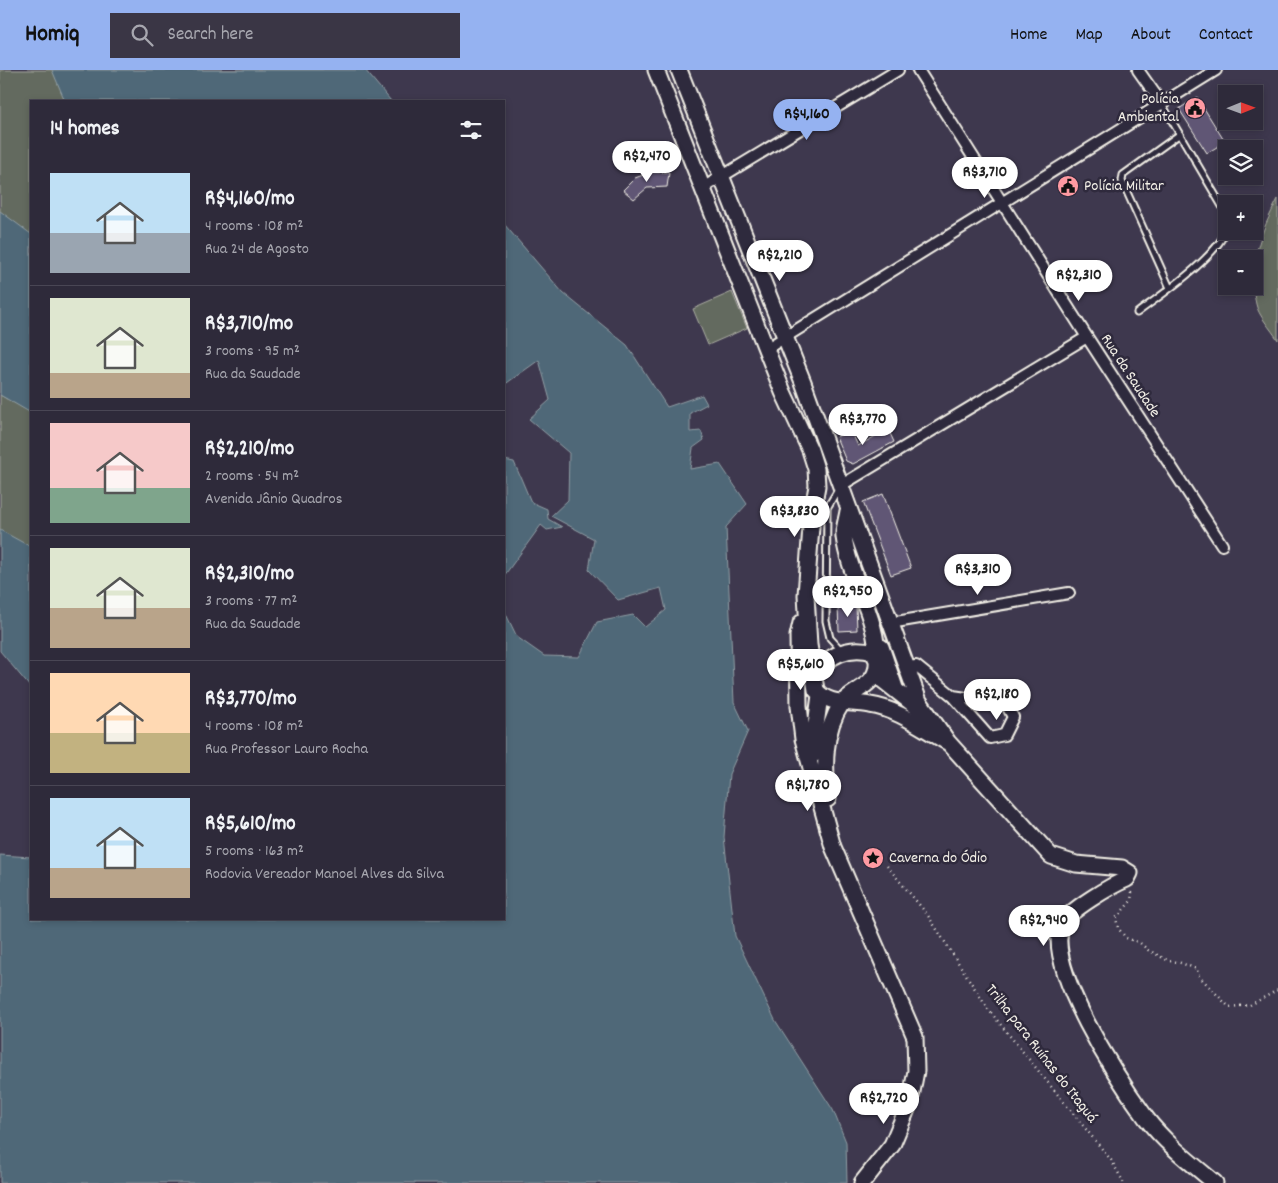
<!DOCTYPE html>
<meta charset="utf-8">
<style>
:root{--surface:#2e2a3a;--page:#3a3645;--text:#f1f3f6;--muted:#a7a7af;--line:#494654;--accent:#95b2f1}
body{margin:0;font-family:Dekko,sans-serif;background:var(--page);color:var(--text);height:100vh;display:flex;flex-direction:column;font-size:19px;white-space:nowrap}
*{box-sizing:border-box;margin:0}
p{font-size:16px;color:var(--muted)}
.icon{flex:none;width:28px;height:28px;fill:none;stroke:currentColor;stroke-width:2;stroke-linecap:round;stroke-linejoin:round}
.map{position:relative;flex:1;overflow:hidden}
.side{position:absolute;left:30px;top:30px;width:475px;height:820px;display:flex;flex-direction:column;background:var(--surface);border-radius:0px;box-shadow:0 2px 8px #0003,0 0 0 1px var(--line)}
.side>*{flex:none}
.needle{width:32px;rotate:89deg}
.tools{position:absolute;left:1218px;top:15px;display:grid;gap:10px}
.tools a{display:grid;place-items:center;width:45px;height:45px;border-radius:0px;background:var(--surface);box-shadow:0 2px 8px #0003,0 0 0 1px var(--line);font-size:25px}
.price{position:absolute;translate:-50% -42px;padding:0 11px;border-radius:18px;background:#fff;color:#222;font-size:16px;line-height:32px;filter:drop-shadow(0 1px 2px #0008)}
.price::after{content:'';position:absolute;left:50%;top:30px;width:15px;height:11px;margin-left:-8px;background:inherit;clip-path:polygon(0 0,100% 0,50% 100%)}
.price.on{background:var(--accent);color:#111}
ul{padding:0;list-style:none}
li{display:flex;align-items:center;gap:15px;height:125px;padding:0 20px}
li+li{border-top:1px solid var(--line)}
li span{display:grid;place-items:center;flex:none;width:140px;height:100px;border-radius:0px;color:#555}
li>.icon{margin-inline-start:auto}
span .icon{width:60px;height:60px;fill:#fffc;stroke-width:1}
li b{font-size:21px}
h2{display:flex;justify-content:space-between;align-items:center;height:60px;padding:0 20px;font-size:21px}
header{display:flex;align-items:center;gap:30px;box-sizing:border-box;height:70px;padding:0 25px;background:var(--accent);color:#111}
header strong{font-size:24px}
nav{display:flex;gap:28px;margin-inline-start:auto;font-size:18px}
.search{width:350px;height:45px;background:var(--page);display:flex;align-items:center;gap:12px;box-sizing:border-box;padding:0 18px;border-radius:0px;color:var(--muted);font-size:19px}
.map>svg:first-child{display:block}
</style>
<header>
<strong>Homiq</strong>
<div class="search"><svg class="icon" aria-label="search" viewBox="0 0 24 24"><circle cx="10" cy="10" r="6"/><path d="M15 15l6 6"/></svg>Search here</div>
<nav><a>Home</a><a>Map</a><a>About</a><a>Contact</a></nav>
</header>
<div class="map">
<svg width="1278" height="1113" viewBox="0 0 1278 1113">
<rect width="100%" height="100%" fill="#3e384e"/>
<filter id="ink" filterUnits="userSpaceOnUse"><feTurbulence type="fractalNoise" baseFrequency=".02" numOctaves="2"/><feDisplacementMap in="SourceGraphic" scale="10" xChannelSelector="R" yChannelSelector="G"/><feConvolveMatrix kernelMatrix="1 2 1 2 8 2 1 2 1" color-interpolation-filters="sRGB"/></filter>
<g filter="url(#ink)">
<!-- green -->
<path fill="#636a5e" stroke="#acaea3" d="M0,0H323L345,31H31V498L0,476V325L7,329L0,323Z
M1278,129V270C1271,259 1258,245 1256,234C1247,197 1261,161 1278,129Z
M732,222L747,258L708,275L693,239Z"/>
<!-- water -->
<path fill="#4f6878" stroke="#919fa5" d="M52,0H365L391,31H65Z
M0,141L31,164V343L0,325Z
M504,154L563,223L627,275L667,337L702,325L707,334L690,343V362L701,361L704,370L693,378L690,399L720,394L747,434L726,457L734,632L748,661L729,704L724,767L735,866L775,950L833,1040L846,1072L847,1113H0V785L31,787V849H504V540L517,567L544,586L579,587L597,552L633,545L645,557L666,540L661,518L618,530L589,500L594,469L551,446L568,430L569,383L529,349L550,330L539,290L504,315Z
M504,390L514,392L531,432L547,439L548,449L562,457L547,460L541,455L504,506Z
M0,460L31,477V618L0,581Z"/>
<!-- building -->
<path fill="#605774" stroke="#f4f1e8" d="M1197,27L1225,72L1207,83L1179,39Z
M651,102L669,103L667,117L647,118L634,129L623,120L635,108Z
M888,359L894,372L853,394L846,391L836,367L851,361L858,376Z
M883,424L911,498L891,505L863,432Z
M856,536L857,560L839,561L838,537Z"/>
<g fill="none" stroke-linecap="round" stroke-linejoin="round">
<!-- lane casing -->
<g stroke="#f4f1e8" stroke-width="9">
<path id="lane" d="M1162,34L1226,143
M1170,218L1122,111L1123,105L1180,64
M1137,243C1161,225 1217,187 1226,160
M839,418L827,438L826,551L830,568L842,581"/>
</g>
<!-- street casing -->
<g stroke="#f4f1e8" stroke-width="14">
<path id="street" d="M918,0L1087,267L1222,475
M1138,0L1162,34
M701,119L898,0
M766,279L1216,0
M840,416L1087,267
M890,553L1069,523
M907,597L916,596L953,626L990,668L1004,665L1013,647L1006,634L953,626"/>
</g>
<!-- secondary casing -->
<g stroke="#f4f1e8" stroke-width="19">
<path id="secondary" d="M656,0L783,322L810,380L816,399L817,416L812,443L806,525L809,575L816,620C828,636 851,631 870,635C898,639 922,658 947,672
M679,0L803,312L919,631L948,672L1051,786L1076,794L1122,798L1130,803L1127,809C1112,815 1069,840 1062,854C1043,896 1120,1012 1146,1048C1165,1073 1191,1093 1215,1113
M801,553L798,566L799,636L803,669L833,777L915,967L916,1001L910,1032L892,1075L862,1113
M881,577L895,618
M875,604L922,641
M813,605C829,585 848,575 873,582L877,590
M812,686L820,625
M828,729C824,697 823,661 842,633C852,620 876,616 877,595C880,549 850,511 844,467C843,459 847,449 848,441"/>
</g>
<!-- path -->
<path stroke="#f4f1e8" stroke-width="2.5" stroke-dasharray="1 4" stroke-linecap="butt" d="M887,796L927,844L988,939L1111,1090L1124,1113
M1132,822L1131,831L1116,848L1118,858L1126,868L1140,873L1148,880L1169,891L1178,892L1197,899L1198,905L1229,937L1250,935L1278,920"/>
<!-- lane -->
<use href="#lane" stroke="#2f2a3d" stroke-width="5"/>
<!-- street -->
<use href="#street" stroke="#2f2a3d" stroke-width="10"/>
<!-- secondary -->
<use href="#secondary" stroke="#2f2a3d" stroke-width="15"/>
</g>
</g>
<!-- icons -->
<defs>
<g id="civic-disc" transform="scale(1.125)"><circle r="9.5" fill="#ff9aa2" stroke="#2f2a3d"/><path d="M-.6-6.5H3V-4.5H.6V-3L4-1V1h2V6H-6V1h2V-1L-.6-3ZM-1.2 2.5V6h2.4V2.5Z" fill="#111"/></g>
<g id="sight-disc" transform="scale(1.125)"><circle r="9.5" fill="#ff9aa2" stroke="#2f2a3d"/><path d="M0-6L1.8-2.2L6-1.7L2.9 1.2L3.7 5.4L0 3.3L-3.7 5.4L-2.9 1.2L-6-1.7L-1.8-2.2Z" fill="#111"/></g>
</defs>
<g fill-rule="evenodd">
<use href="#civic-disc" x="1195" y="38"/>
<use href="#civic-disc" x="1068" y="116"/>
<use href="#sight-disc" x="873" y="788"/>
</g>
<g text-anchor="middle" dominant-baseline="central" stroke-width="5" stroke-linejoin="round" paint-order="stroke">
<!-- poi labels -->
<g font-size="16" fill="#f4f1e8" stroke="#2f2a3d" text-anchor="start">
<text x="1179" y="29" text-anchor="end">Polícia<tspan x="1179" dy="18">Ambiental</tspan></text>
<text x="1084" y="116">Polícia Militar</text>
<text x="889" y="788">Caverna do Ódio</text>
</g>
<!-- street labels -->
<g font-size="16" fill="#f4f1e8" stroke="#2f2a3d">
<text transform="translate(1130 306) rotate(57)">Rua da Saudade</text>
<text transform="translate(1041 984) rotate(52)">Trilha para Ruínas do Itaguá</text>
</g>
</g>
</svg>
<div class="tools">
<a><svg class="needle" viewBox="-14 -14 28 28"><path d="M0-13l5 13h-10z" fill="#e53935"/><path d="M0 13l5-13h-10z" fill="#a7a7af"/></svg></a>
<a><svg class="icon" aria-label="layers" viewBox="0 0 24 24"><path d="M12 4l9 5-9 5-9-5zM3 14l9 5 9-5"/></svg></a>
<a>+</a>
<a>−</a>
</div>
<b class="price on" style="left:807px;top:71px">R$4,160</b>
<b class="price" style="left:647px;top:113px">R$2,470</b>
<b class="price" style="left:985px;top:129px">R$3,710</b>
<b class="price" style="left:780px;top:212px">R$2,210</b>
<b class="price" style="left:1079px;top:232px">R$2,310</b>
<b class="price" style="left:863px;top:376px">R$3,770</b>
<b class="price" style="left:795px;top:468px">R$3,830</b>
<b class="price" style="left:978px;top:526px">R$3,310</b>
<b class="price" style="left:848px;top:548px">R$2,950</b>
<b class="price" style="left:801px;top:621px">R$5,610</b>
<b class="price" style="left:997px;top:651px">R$2,180</b>
<b class="price" style="left:808px;top:742px">R$1,780</b>
<b class="price" style="left:1044px;top:877px">R$2,940</b>
<b class="price" style="left:884px;top:1055px">R$2,720</b>
<section class="side">
<h2>14 homes<svg class="icon" aria-label="filters" viewBox="0 0 24 24"><path d="M4 7h16M4 17h16"/><circle cx="9" cy="7" r="2"/><circle cx="15" cy="17" r="2"/></svg></h2>
<ul>
<li><span style="background:linear-gradient(#bfe0f5 60%,#9aa5b1 0)"><svg class="icon" aria-label="home" viewBox="0 0 24 24"><path d="M3 11l9-7 9 7M6 9v11h12V9"/></svg></span><div><b>R$4,160/mo</b><p>4 rooms · 108 m²</p><p>Rua 24 de Agosto</p></div></li>
<li><span style="background:linear-gradient(#dfe7d0 75%,#b9a48a 0)"><svg class="icon" aria-label="home" viewBox="0 0 24 24"><path d="M3 11l9-7 9 7M6 9v11h12V9"/></svg></span><div><b>R$3,710/mo</b><p>3 rooms · 95 m²</p><p>Rua da Saudade</p></div></li>
<li><span style="background:linear-gradient(#f6c9c9 65%,#7fa58c 0)"><svg class="icon" aria-label="home" viewBox="0 0 24 24"><path d="M3 11l9-7 9 7M6 9v11h12V9"/></svg></span><div><b>R$2,210/mo</b><p>2 rooms · 54 m²</p><p>Avenida Jânio Quadros</p></div></li>
<li><span style="background:linear-gradient(#dfe7d0 60%,#b9a48a 0)"><svg class="icon" aria-label="home" viewBox="0 0 24 24"><path d="M3 11l9-7 9 7M6 9v11h12V9"/></svg></span><div><b>R$2,310/mo</b><p>3 rooms · 77 m²</p><p>Rua da Saudade</p></div></li>
<li><span style="background:linear-gradient(#ffd9b3 60%,#c2b280 0)"><svg class="icon" aria-label="home" viewBox="0 0 24 24"><path d="M3 11l9-7 9 7M6 9v11h12V9"/></svg></span><div><b>R$3,770/mo</b><p>4 rooms · 108 m²</p><p>Rua Professor Lauro Rocha</p></div></li>
<li><span style="background:linear-gradient(#bfe0f5 70%,#b9a48a 0)"><svg class="icon" aria-label="home" viewBox="0 0 24 24"><path d="M3 11l9-7 9 7M6 9v11h12V9"/></svg></span><div><b>R$5,610/mo</b><p>5 rooms · 163 m²</p><p>Rodovia Vereador Manoel Alves da Silva</p></div></li>
</ul>
</section>
</div>
